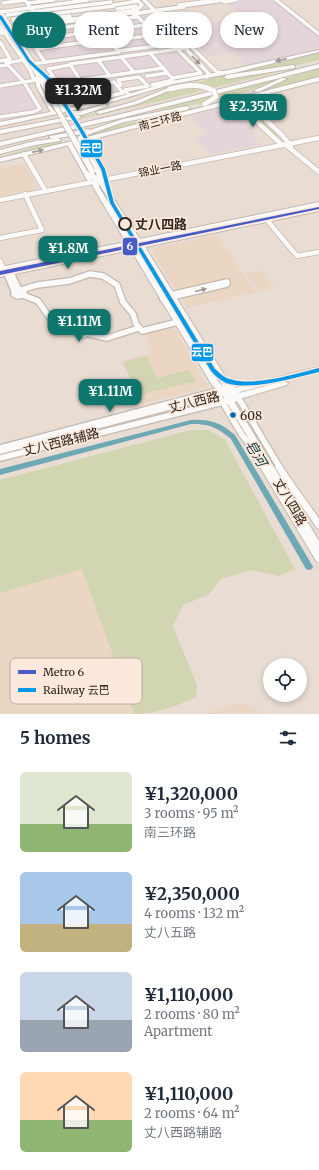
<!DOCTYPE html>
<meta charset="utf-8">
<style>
:root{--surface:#fff;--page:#f2f2f3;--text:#1f2937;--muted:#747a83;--accent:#0f766e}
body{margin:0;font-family:Merriweather,"Noto Sans SC",serif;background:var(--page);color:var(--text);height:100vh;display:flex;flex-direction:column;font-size:15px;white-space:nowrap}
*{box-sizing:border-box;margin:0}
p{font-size:13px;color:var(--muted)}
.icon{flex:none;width:22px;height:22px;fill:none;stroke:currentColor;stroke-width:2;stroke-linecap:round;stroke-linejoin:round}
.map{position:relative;height:714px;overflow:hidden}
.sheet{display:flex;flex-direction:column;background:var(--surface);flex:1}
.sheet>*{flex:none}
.top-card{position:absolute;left:12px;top:12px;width:295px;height:36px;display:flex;gap:8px}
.fabs{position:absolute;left:263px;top:658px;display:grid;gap:8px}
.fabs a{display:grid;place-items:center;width:44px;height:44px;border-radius:50%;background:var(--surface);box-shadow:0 2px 6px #0003;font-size:20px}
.price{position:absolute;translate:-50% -34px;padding:0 9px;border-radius:8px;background:var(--accent);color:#fff;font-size:13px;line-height:26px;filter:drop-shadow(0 1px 2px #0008)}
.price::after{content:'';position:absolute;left:50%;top:24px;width:12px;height:9px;margin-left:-6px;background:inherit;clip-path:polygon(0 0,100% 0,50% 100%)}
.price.active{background:#222;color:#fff}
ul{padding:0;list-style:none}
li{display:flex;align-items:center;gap:12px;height:100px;padding:0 20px}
li span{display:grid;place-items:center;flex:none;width:112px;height:80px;border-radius:6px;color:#555}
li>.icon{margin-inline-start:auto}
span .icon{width:48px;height:48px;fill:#fffc;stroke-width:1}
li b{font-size:17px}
h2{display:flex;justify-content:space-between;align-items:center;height:48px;padding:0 20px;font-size:17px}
.tag{padding:0 14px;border-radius:18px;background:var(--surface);box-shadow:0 2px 6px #0003;font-size:14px;line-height:36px}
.tag.active{background:var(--accent);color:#fff}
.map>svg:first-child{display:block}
</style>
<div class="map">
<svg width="319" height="714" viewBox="0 0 319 714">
<rect width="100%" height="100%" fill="#e9dcd2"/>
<!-- built -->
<path fill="#ebd5c3" d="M22,164L25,165L37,187L33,190L0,196V168Z
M216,235L256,292L187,308L153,253L155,248Z
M260,270L274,288L259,291L245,273Z
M174,328L208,387L142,404L121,361L153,353L144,334Z
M82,568L134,714H0V593Z
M241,702L262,713L206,714Z"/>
<!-- industrial -->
<path fill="#e4d5db" d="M247,0H274L319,36V48L247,66L233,53L208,56L179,27L243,18L226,3Z
M148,14L203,73L151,86L142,75L114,79L124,94L69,107L66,106L43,67L20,33L47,27Z
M18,62L43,110L41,113L0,120V65Z
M228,106L251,128L256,134L251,135L261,145L210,154L196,138L208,135L192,116Z"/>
<!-- green -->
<path fill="#d2d5b2" d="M319,52V60L289,67L230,76L228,74Z
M319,68V78L256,94L254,93L290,77Z
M281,71C188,94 95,118 0,134L126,107L172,87L208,80L207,78L226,74L231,79L245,77L244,76Z
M291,75C260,87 233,97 200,105L197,104L138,113Z
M245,102L280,135L274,136L239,103Z
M210,105L211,106L82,138C97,125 142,122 162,117C178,113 193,108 210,105Z
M58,142L64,143L0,158V157L45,144Z
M146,356L163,389L139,395L123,362Z
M189,370L196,381L164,389L158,378Z
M191,430H209L225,440L295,569L279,576L252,570L221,579L208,595L183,605L173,626L197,685L196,697C177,706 156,714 134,714L82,569L0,593V480Z"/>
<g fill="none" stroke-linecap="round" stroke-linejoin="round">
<!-- river -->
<path fill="#6ca9b5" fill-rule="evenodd" d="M191,420C210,419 221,423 235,435L312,565L313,567L312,569L309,570L306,569L231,439C217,427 209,424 191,424L0,475V469Z"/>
<!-- minor-far3 casing -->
<g stroke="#c3b9b1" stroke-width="5">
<path id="minor-far3" d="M144,0L217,72L223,73
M276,0L319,34
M224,2L236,0
M3,3L25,0L38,18
M28,3L54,0
M114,5L138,1
M179,5L217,0
M117,9L136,6
M133,9L139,8L142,5L137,0
M0,11L43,78L53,76L62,90
M0,12L88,0
M133,14L184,7
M7,15L111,2
M136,17H138L146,25L31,40L26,33Z
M37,20L70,16
M23,22L15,23L13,19L114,6
M0,26L30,70L34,80
M9,28L137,10
M0,33L29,29
M109,41L155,35
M0,42L10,59L0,61
M185,45L188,51L209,74L207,77
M118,51L164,45L146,25
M150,53L172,78
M121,57L134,72
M98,60L110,76
M45,62L36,49L107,39
M6,63L23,60
M32,64L119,52L92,20
M0,66L8,65L24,82L37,80
M163,68L80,80L70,64L186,48
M53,76L48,69L70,65
M147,76L167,73
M114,82L123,93L71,104L62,90Z
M121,85L118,80L139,77L148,86L125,90L129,95
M152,85L173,80L172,78L201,73L177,49
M0,86L24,82L40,109L33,112L0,117
M243,99L267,121
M235,101L256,121"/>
</g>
<!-- minor-far2 casing -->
<g stroke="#c3b9b1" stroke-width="6">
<path id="minor-far2" d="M255,120L281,144L286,145L319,172
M266,120L282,135L291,146
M24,154L45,190
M0,200L319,138
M267,220L297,256L319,252
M0,238L42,230L25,194
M0,261L3,268"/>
</g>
<!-- minor-far1 casing -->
<g stroke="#c3b9b1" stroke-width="8">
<path id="minor-far1" d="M11,273L19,290
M7,274L15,293
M21,290L37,285L69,281L90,274L103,276L117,285L123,302L133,314L136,324L142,331L186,320
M16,291H24L23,295L17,296L14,294Z
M23,295L38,301L50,318L79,332
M162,297L227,282V284L163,299
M80 332a3 3 0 1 1 6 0a3 3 0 1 1-6 0Z
M86,333L107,338L139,328
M216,391L242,435L254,450L265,468
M0,448L232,387L280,468
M0,458L239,398"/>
</g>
<!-- minor casing -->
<g stroke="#c3b9b1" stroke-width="9">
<path id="minor" d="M264,467L319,559
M279,467C291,487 306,505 319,525"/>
</g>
<!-- major casing -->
<g stroke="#c3b9b1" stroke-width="2">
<path id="major" d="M221,0H232L230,1L12,31L42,79L44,78L46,79L65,111L61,112L45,85H41L40,83V86L55,113L53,114L51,113L36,86L35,77L36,76L8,31L0,32V30L7,29L0,18V14H1L10,28Z
M80,139L83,141L105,179L102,181L140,239L319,202V206L142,242L143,244L319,207V211L145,247L228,381L231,389L319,367V371L236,393L243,392L284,381L288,383L287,385L243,398H232L319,541V553L316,551L223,396L0,454V448L219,392L212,385L131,250L0,277V273L129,246L128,245L0,271V267L126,242L93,187V182L92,179L89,181L87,180L67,144L68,143H72L87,171L90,169L92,170L95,175H97L77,141ZM99,184L132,236L134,240H131L99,187ZM139,248L220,381L223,387L218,381L136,249Z"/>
</g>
<!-- highway casing -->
<g stroke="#c3b9b1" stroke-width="2">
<path id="highway" d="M319,50V52L234,73L173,84L108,103L69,111H82L105,104L108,106L82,115H68L66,114V112L0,126V122L105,101L172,81L234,69Z
M319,64V68L121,118L0,146V142L121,114Z
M293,65L295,66V68L227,79L224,77L227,75Z
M319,77V81L82,142L0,162V158L77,140L78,137L82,134L52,139L49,137L50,136L88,129L90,130L123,119L187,106L190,108L187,110L124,122L87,135L83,138Z
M282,78L287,79L258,92L253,91Z
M168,88L173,89L137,104L99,114L96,112L133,102Z
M78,115L81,117L80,118L0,134V130Z
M58,138L61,140L60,141L35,145L0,154V150L35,141Z"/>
</g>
<!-- minor-far3 -->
<use href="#minor-far3" stroke="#fcfaf8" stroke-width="3.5"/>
<!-- minor-far2 -->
<use href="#minor-far2" stroke="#fcfaf8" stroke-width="4.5"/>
<!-- minor-far1 -->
<use href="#minor-far1" stroke="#fcfaf8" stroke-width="5.5"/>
<!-- minor -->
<use href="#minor" stroke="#fcfaf8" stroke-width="7"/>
<!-- major -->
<use href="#major" fill="#fcfaf8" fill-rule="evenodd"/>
<!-- highway -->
<use href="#highway" fill="#fcfaf8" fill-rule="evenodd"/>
<!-- major-bridge-far1 casing -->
<g stroke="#c3b9b1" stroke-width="6" stroke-linecap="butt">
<path id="major-bridge-far1" d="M43,84L64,121"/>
</g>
<!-- major-bridge casing -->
<g stroke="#c3b9b1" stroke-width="7" stroke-linecap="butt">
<path id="major-bridge" d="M63,120L92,171"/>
</g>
<!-- highway-bridge casing -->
<g stroke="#c3b9b1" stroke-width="6" stroke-linecap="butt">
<path id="highway-bridge" d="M170,89C185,85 200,83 214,91L216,97L205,104"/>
</g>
<!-- major-bridge-far1 -->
<use href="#major-bridge-far1" stroke="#fcfaf8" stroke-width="4.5"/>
<!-- major-bridge -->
<use href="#major-bridge" stroke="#fcfaf8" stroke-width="5.5"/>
<!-- highway-bridge -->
<use href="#highway-bridge" stroke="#fcfaf8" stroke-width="5"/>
<!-- rail-1 casing -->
<g stroke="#fce9db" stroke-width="3">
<path id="rail-1" d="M0,15L2,16L30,60L50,78L83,130L105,169L114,203L215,369C220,373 224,378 230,379C254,387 295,374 319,368V372C293,378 252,391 226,383C220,380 215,376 211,371L110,203L101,169L79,130L47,80L28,62L0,19Z"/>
</g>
<!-- rail-1 -->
<use href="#rail-1" fill="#0498e8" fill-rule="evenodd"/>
<!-- metro-1 casing -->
<g stroke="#fce9db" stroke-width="3">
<path id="metro-1" d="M319,207V209L0,275V271Z"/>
</g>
<!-- metro-1 -->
<use href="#metro-1" fill="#485cc7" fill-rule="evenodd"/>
</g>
<!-- one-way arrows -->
<defs><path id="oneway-solid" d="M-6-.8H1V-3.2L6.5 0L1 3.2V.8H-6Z"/></defs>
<g fill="#9f9a96">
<use href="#oneway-solid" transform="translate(196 60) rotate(46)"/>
<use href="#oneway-solid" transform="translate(281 60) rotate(167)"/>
<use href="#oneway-solid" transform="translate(38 151) rotate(-13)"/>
<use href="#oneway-solid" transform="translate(201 290) rotate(-14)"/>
</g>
<!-- markers -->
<circle fill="#fce9db" stroke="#2d251e" stroke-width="2" cx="125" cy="224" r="6"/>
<circle fill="#0065bd" stroke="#fce9db" stroke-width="1.5" cx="233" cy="415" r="3.5"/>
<g text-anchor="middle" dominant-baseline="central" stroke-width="3.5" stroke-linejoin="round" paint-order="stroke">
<!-- far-street labels -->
<g font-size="11" fill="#2d251e" stroke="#fce9db">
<text transform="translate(160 121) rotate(-15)">南三环路</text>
<text transform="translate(160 169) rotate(-11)">锦业一路</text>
</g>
<!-- bus labels -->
<g font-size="12" fill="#2d251e" stroke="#fce9db" text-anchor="start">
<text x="240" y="415">608</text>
</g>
<!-- stop labels -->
<g font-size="13" font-weight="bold" fill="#2d251e" stroke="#fce9db" text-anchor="start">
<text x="135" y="224">丈八四路</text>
</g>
<!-- street labels -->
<g font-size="13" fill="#2d251e" stroke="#fce9db">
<text transform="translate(194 402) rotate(-14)">丈八西路</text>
<text transform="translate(61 442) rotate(-14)">丈八西路辅路</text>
<text transform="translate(290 502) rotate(59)">丈八四路</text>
</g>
<!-- water labels -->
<g font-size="14" font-style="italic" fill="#0d3841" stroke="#fce9db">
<text transform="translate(256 453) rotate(60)">皂河</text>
</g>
</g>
<!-- legend -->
<rect x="10" y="658" width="132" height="46" rx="6" fill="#fce9db" stroke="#beaea2" stroke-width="1"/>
<rect x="18" y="670" width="18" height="4" fill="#485cc7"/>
<rect x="18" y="688" width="18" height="4" fill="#0498e8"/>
<g font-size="11" fill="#2d251e">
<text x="43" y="676">Metro 6</text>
<text x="43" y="694">Railway 云巴</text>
</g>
<g stroke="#fce9db" stroke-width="1.5">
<rect x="80" y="139" width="23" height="19" rx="4" fill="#0498e8"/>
<rect x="122" y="237" width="16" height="19" rx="4" fill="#485cc7"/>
<rect x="191" y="343" width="23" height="19" rx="4" fill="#0498e8"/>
</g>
<g font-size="11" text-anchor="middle" font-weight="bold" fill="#fff">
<text x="91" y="152">云巴</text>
<text x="130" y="250">6</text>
<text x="202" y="356">云巴</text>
</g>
</svg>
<div class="fabs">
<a><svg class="icon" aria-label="locate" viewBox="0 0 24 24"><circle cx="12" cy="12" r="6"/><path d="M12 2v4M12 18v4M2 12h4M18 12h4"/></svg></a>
</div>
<b class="price active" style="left:78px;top:112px">¥1.32M</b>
<b class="price" style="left:253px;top:128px">¥2.35M</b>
<b class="price" style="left:68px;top:270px">¥1.8M</b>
<b class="price" style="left:79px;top:343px">¥1.11M</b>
<b class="price" style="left:110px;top:413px">¥1.11M</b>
<div class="top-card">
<a class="tag active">Buy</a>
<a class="tag">Rent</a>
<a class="tag">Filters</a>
<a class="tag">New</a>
</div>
</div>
<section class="sheet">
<h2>5 homes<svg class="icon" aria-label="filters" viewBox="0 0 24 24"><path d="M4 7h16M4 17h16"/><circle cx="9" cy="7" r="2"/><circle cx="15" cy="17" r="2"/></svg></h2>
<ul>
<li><span style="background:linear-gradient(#dfe7d0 65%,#8fb573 0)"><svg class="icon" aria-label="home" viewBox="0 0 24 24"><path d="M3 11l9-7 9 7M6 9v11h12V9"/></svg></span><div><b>¥1,320,000</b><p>3 rooms · 95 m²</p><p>南三环路</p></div></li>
<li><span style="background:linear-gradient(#a9c7e8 65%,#c2b280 0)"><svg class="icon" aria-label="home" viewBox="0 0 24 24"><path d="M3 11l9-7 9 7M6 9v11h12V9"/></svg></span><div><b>¥2,350,000</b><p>4 rooms · 132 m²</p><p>丈八五路</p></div></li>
<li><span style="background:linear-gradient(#c9d6e8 60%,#9aa5b1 0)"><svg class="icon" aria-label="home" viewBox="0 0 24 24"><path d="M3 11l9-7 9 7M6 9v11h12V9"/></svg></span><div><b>¥1,110,000</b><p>2 rooms · 80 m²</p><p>Apartment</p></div></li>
<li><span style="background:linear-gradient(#ffd9b3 60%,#8fb573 0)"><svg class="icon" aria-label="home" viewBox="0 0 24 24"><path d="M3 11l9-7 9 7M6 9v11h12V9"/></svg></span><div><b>¥1,110,000</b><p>2 rooms · 64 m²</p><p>丈八西路辅路</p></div></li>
</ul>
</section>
